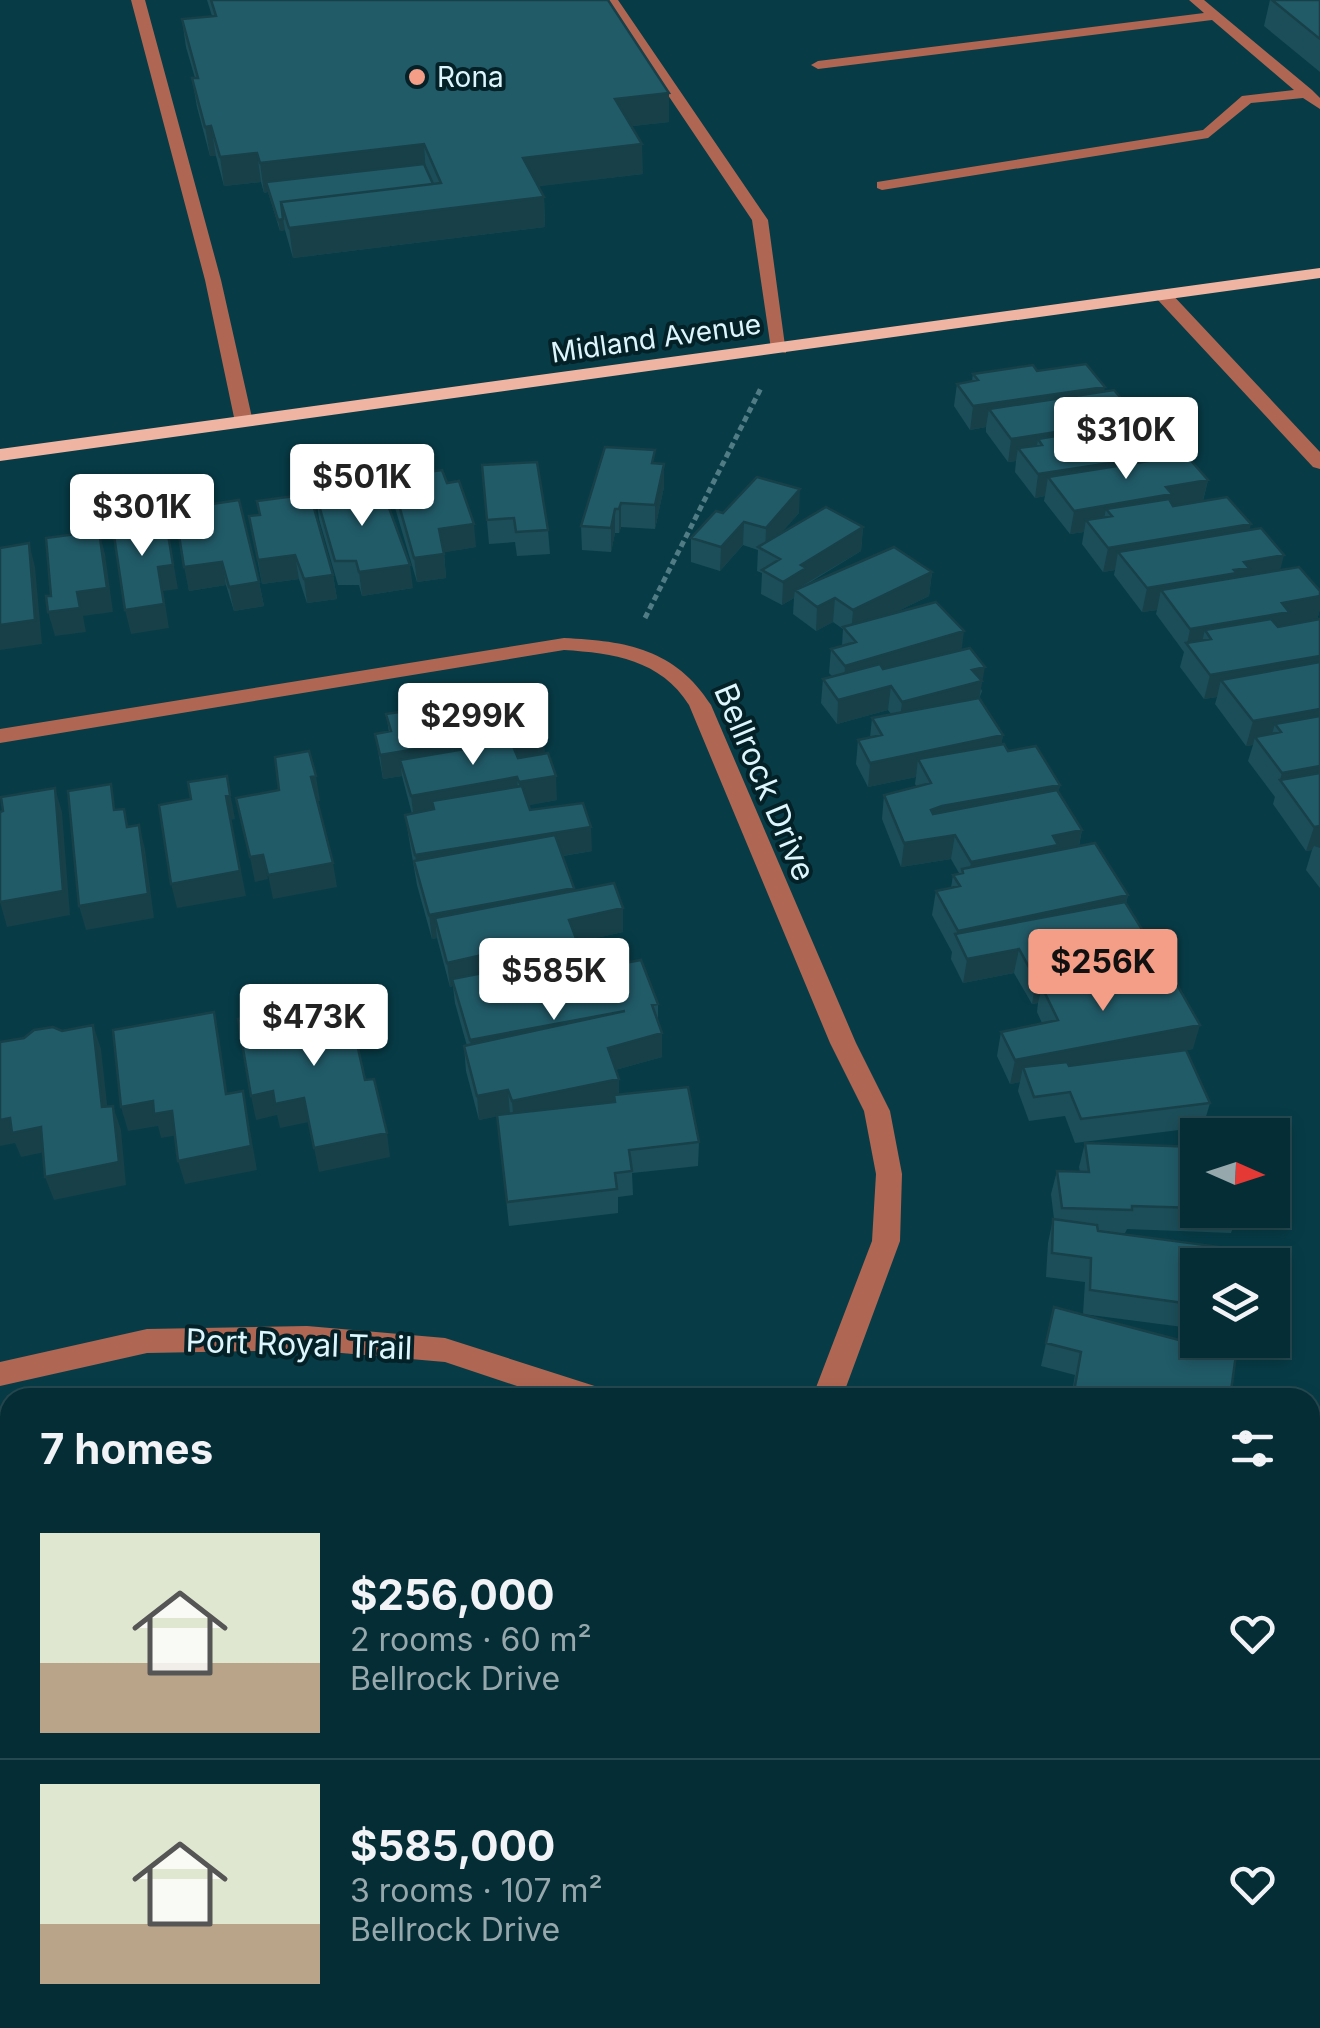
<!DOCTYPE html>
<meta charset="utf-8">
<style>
:root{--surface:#052d35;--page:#133941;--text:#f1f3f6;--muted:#97a8ad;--line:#264950;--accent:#f49e87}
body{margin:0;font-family:Inter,sans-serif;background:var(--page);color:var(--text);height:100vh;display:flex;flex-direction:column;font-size:38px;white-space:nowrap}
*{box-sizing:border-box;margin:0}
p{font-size:32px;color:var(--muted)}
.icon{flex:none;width:55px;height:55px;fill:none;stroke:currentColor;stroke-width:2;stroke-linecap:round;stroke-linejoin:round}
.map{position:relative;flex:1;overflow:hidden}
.details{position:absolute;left:0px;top:1388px;width:1320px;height:642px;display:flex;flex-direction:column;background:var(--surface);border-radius:30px 30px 0 0;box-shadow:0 5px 15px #0003,0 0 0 2px var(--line)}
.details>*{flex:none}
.needle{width:65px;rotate:93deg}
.controls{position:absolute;left:1180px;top:1118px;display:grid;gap:20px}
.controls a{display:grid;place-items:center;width:110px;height:110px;border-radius:0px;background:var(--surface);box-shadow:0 5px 15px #0003,0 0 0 2px var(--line);font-size:50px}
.price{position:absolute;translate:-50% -85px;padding:0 22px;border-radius:10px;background:#fff;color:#222;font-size:32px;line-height:65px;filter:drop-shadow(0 2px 5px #0008)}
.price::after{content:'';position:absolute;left:50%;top:60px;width:30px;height:22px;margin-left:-15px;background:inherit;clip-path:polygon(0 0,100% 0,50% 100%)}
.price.active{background:var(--accent);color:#111}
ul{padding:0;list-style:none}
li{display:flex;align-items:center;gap:30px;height:250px;padding:0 40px}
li+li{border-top:2px solid var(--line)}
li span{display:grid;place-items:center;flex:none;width:280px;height:200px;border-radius:0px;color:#555}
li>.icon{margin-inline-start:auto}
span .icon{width:120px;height:120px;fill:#fffc;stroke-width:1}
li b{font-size:42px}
h2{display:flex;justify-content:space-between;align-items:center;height:120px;padding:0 40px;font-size:42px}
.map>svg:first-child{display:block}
</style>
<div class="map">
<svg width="1320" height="2028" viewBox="0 0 1320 2028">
<rect width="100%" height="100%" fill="#073c47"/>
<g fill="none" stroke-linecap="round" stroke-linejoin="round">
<!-- path -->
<path stroke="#517c85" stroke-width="5" stroke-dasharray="6 4" stroke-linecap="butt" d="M645,618L761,388"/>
<!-- minor -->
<path fill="#af6753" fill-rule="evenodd" d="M131,0H145L221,280L253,422L250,426H238L235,422L205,280Z
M604,0H618L768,220L786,353L771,349L752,220Z
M1189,0H1204L1312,90L1320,98V109L1303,98L1251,103L1208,138L882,190L877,188V182L1203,130L1242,96L1294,90L1212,20L818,69L811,65L818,61L1204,13Z
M1157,291H1169L1320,452V469L1313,467L1157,299Z
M564,638C627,641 675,649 711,705L856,1043L890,1111L902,1174L900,1241L842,1398H812L872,1241L876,1174L864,1111L830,1043L689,705C661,660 613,653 564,650L0,743V729Z
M307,1326L445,1338L604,1389L609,1398H553L445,1362L307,1350L147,1353L0,1386V1362L147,1329Z
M1310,1643L1320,1645V1675L1310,1673Z"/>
<!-- major -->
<path fill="#f0b4a3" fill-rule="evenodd" d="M1320,268V278L0,461V449Z"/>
</g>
<!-- wall -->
<path fill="#1c4e59" d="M207,0H608L669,93V122L632,126L643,174L538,186L544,197L545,227L293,258L285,230L280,231L268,192L264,193L261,182L224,186L216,156H210L197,107L192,78H195L186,47L182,19L212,16Z
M1270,0H1320V72L1264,26Z
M1037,371L1104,392L1133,412L1130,431L1175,457L1208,480L1203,501L1249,530L1280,570L1320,591V609L1317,620L1320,619V888L1306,870L1312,850L1306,851L1273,804L1275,797L1248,761L1253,745L1246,746L1215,704L1217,697L1204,699L1180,667L1184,652L1156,614L1157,610L1142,612L1114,575L1115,570L1103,572L1082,544L1084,532L1070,534L1044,501L1045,496L1035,498L1015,472L1016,461L1008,462L986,432V427L970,430L954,406L957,384L972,381L973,374Z
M655,463L664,464V487L655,529L621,527L619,533H615L611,552L582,550L581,526Z
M482,465L548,530L550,554L517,556L515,542L489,544Z
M391,477L447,483L476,547L444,552L446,578L417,582L393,501Z
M316,495L413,588L362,596L359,585H338L319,519Z
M723,513H799L780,534L863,527L861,551L804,586L932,572L929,596L892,614L962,650L982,691L979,699L1003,735L1001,745L1060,785L1058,793L1082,830L1079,846L1128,895L1126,903L1153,947L1147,971L1137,973L1193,1049L1186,1050L1210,1103L1203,1127L1075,1143L1065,1116L1029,1121L1018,1091L1020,1082L1010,1084L997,1056L1001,1032L1042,1023L1037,1012L1038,1003L1032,1004L1014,973L963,983L951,959L952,952L932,915L936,891L951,888L953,875L959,873L951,859L901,867L882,819L884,795L917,787L915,784L916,777L868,787L856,764L858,740L870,738L872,718L891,714L888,710L837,724L821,703L823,679L832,676L829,673L831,649L842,646L843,629L833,622L816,631L793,614L794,598L782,605L761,594L762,573L757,571L758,550L743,545L720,571L691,562V538Z
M249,516L333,575L337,599L307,603L299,579L262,584Z
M177,523L259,582L264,606L234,611L226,585L189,591Z
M386,714L478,718L545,754L557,800L528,805L530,810L592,851L563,856L574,890L623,908V932L577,942L580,954L608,966L658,1004V1021L662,1057L615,1070L619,1094L699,1142L698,1166L632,1173L633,1195L618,1197V1213L509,1226L497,1116L479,1120L466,1071L464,1046H467L455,1003L453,986L450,987L437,938L432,939L417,885L405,815L412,814L402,776L383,779L375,734L389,732Z
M1085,1143L1198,1147V1210H1239L1231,1233L1127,1229L1125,1233H1112L1198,1265V1329L1083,1314L1085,1282L1046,1277L1048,1243L1053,1219H1054L1051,1194L1057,1171L1080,1172L1079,1167Z
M1054,1307L1230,1398H1071L1075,1375L1041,1366Z
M974,2020H1140V2028H974Z
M1152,2020H1310L1320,2028H1152Z"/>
<!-- shaded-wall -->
<path fill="#174049" d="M669,93V122L616,128L615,99Z
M211,126L216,156H210L205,127Z
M424,144L426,174L266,182L268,192L264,193L260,163Z
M642,144L643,174L525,188L523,158Z
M257,153L261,182L224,186L220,157Z
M544,197L545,227L293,258L289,228Z
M283,219L285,230L280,231L278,220Z
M1105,387L1101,410L989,409L986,427L970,430L973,406Z
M1133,412L1129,436L1042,445L1038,439L1035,458L1018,448L1016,461L1008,462L1011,439L1095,418Z
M1176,453L1171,477H1048L1045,496L1035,498L1038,474Z
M664,464V487L655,529V505Z
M1208,480L1202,504L1112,516L1106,509L1102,529L1086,520L1084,532L1070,534L1074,511L1166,487Z
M800,489L799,513L765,552L766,528Z
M621,503V527L619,533V509Z
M615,509V533L611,552V528Z
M165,515L178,589L163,591L169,628L131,634L125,610L158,567Z
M744,522L743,545L720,571L721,547Z
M474,524L476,547L441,553L439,529Z
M1251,524L1245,548L1118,552L1115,570L1103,572L1108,548Z
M863,527L861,551L795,590L794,598L782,605L783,582L801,565Z
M99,531L105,554L113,612L83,616L86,632L55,636L48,612L77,592Z
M29,543L35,567L42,644L0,650V625Z
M444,554L446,578L417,582L414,558Z
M295,555L299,579L262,584L258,560Z
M1284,555L1278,579L1161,590L1157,610L1142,612L1147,588L1234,570L1244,562Z
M222,562L226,585L189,591L184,567Z
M410,565L413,588L362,596L359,572Z
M932,572L929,596L851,634L853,610Z
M333,575L337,599L307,603L304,579Z
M259,582L264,606L234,611L229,587Z
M1320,596V609L1317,620L1211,639L1205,630L1200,650L1187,644L1190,629L1282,603Z
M835,598L833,622L816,631L817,607Z
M964,631L961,655L843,690L845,666Z
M1320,656V679L1221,680L1217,697L1204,699L1210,675Z
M985,667L978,705L899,726L902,702L972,670Z
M891,686L888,710L837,724L838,700Z
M1320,709V732H1281L1275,724L1270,741L1255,737L1253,745L1246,746L1253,721Z
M544,731L545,756L487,765L485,741Z
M1003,735L999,760L918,759L916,777L868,787L870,763Z
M484,738L486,762L400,760L402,776L383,779L380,755Z
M1320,766V789L1280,780L1282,773Z
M227,776L235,819L231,820L246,896L177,908L171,884L226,796Z
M316,776L320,801H315L311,777Z
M556,776L557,800L521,807L519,782Z
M517,777L519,801H432L434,817L414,820L411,796Z
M1060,785L1055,809L938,830L931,810L942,806Z
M55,788L62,812L70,915L7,927L0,902Z
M139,825L145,849L154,918L86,930L79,906Z
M1320,826V848L1314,846L1312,850L1306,851L1314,827Z
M591,827L592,851L419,879L415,855Z
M1082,830L1077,855L967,887L971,862L1053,836Z
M955,835L951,859L901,867L904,843Z
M263,855L268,879L255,882L250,857Z
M333,863L337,887L273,899L268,875Z
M574,888L575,912L435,918L437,938L432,939L429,915Z
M1128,895L1122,920L957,938L958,931Z
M623,908V932L570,944L569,920Z
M1153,947L1147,971L1042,987L1038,1003L1032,1004L1036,980L1122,953Z
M580,949L581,973L484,993L482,969Z
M1019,949L1014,973L963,983L967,959Z
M478,956L480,981L452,979L453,986L450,987L447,963Z
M625,1011L473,1064L470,1040Z
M214,1012L219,1036L231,1118L226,1094Z
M93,1025L101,1049L110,1131L102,1107Z
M1200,1025L1193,1049L1028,1081L1023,1067L1020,1082L1010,1084L1015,1060Z
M662,1033V1057L608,1072V1048Z
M619,1079V1103L614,1095V1105L514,1125L512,1101Z
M508,1090L510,1114L479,1120L477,1096Z
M243,1091L257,1170L185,1184L178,1161Z
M273,1091L304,1098L309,1122L280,1128L277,1115L256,1120L251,1096Z
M153,1101L172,1111L178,1135L161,1138L158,1126L128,1131L121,1107Z
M113,1106L121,1130L126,1185L54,1200L45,1177Z
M10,1118L41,1127L50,1151L21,1157L15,1143L0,1146V1120Z
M387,1133L390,1157L319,1172L314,1148Z
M0,1523L5,1533L8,1600L0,1602Z
M0,1666L5,1748L0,1749Z"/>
<!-- building -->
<path fill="#215b68" stroke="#174049" stroke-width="2.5" d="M211,0H608L669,93L615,99L642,144L523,158L544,197L289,228L281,202L441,183L424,144L260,163L257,153L220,157L211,126L205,127L192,78H198L182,19L216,16Z
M1272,0H1320V39Z
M424,164L433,184L281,202L283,219L278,220L266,182Z
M1086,364L1105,387L973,406L957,384L978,380L973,374L1033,365L1037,371Z
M1114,390L1133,412L1095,418L1101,425L1011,439L989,409Z
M1154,427L1176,453L1038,474L1018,448L1042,445L1038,439L1097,429L1102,436Z
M605,447L655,450L652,463L664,464L655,505L621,503L619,509H615L611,528L581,526Z
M1186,455L1208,480L1166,487L1172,494L1074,511L1048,477Z
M537,462L548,530L516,532L514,518L487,520L482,465Z
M442,470L447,483L459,481L474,524L439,529L444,554L414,558L391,477Z
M757,477L800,489L766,528L744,522L721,547L691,538L716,511L723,513Z
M381,486L410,565L359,572L356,561H335L316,495Z
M310,494L333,575L304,579L295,555L258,560L249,516L260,515L257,501Z
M1227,497L1251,524L1108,548L1086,520L1112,516L1106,509L1169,499L1173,506Z
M239,500L259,582L229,587L222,562L184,567L177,523L187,522L185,508Z
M826,507L863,527L801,565L806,568L783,582L762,570L780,559L758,547Z
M165,515L173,565L158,567L164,604L125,610L112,522Z
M1261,528L1284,555L1244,562L1249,568L1234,570L1237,573L1147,588L1118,552Z
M99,531L107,588L77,592L80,608L48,612L46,596H51L46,538Z
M29,543L35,620L0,625V548Z
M894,547L932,572L853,610L835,598L817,607L795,590Z
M1299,567L1320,591V596L1282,603L1289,612L1190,629L1161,590Z
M936,602L964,631L845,666L831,649L856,642L843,627Z
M1271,619L1278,627L1320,619V656L1210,675L1186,643L1211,639L1205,630Z
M970,648L985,667L972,670L982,681L902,702L891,686L838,700L823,679L880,664L883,669Z
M1320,662V709L1253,721L1221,680Z
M979,698L1003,735L870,763L858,740L882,735L872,718Z
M472,701L478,718L535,709L544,731L485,741L484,738L380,755L375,734L391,731L386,714Z
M1320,716V766L1282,773L1255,737L1281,732L1275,724Z
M511,741L518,758L548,753L556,776L519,782L517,777L411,796L400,760Z
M1004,744L1008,751L1036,746L1060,785L942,806L931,810L933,814L1057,790L1082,830L1053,836L1058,845L971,862L955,835L904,843L884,795L931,783L918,759Z
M309,751L316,776L311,777L333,863L268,875L263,855L250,857L236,798L279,790L275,757Z
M1320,773V826L1314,827L1280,780Z
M227,776L230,795L226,796L240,871L171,884L159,805L191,799L188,782Z
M111,784L114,810L124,809L127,827L139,825L148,894L79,906L68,791Z
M522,786L530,810L583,803L591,827L415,855L405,815L434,809L432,801Z
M55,788L63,891L0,902V812L3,811L1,797Z
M555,835L574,888L429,915L414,861Z
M1095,843L1128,895L958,931L936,891L960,886L953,875L963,873L962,869Z
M614,883L623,908L569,920L580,949L482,969L478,956L447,963L435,918Z
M1125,902L1153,947L1122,953L1128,963L1036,980L1019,949L967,959L955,934Z
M602,950L608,966L641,960L658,1004L652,1005L662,1033L608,1048L619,1079L512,1101L508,1090L477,1096L464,1046L625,1011L470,1040L452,979Z
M1136,971L1142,981L1172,976L1200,1025L1015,1060L1001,1032L1058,1020L1042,987Z
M347,998L365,1080L374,1079L387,1133L314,1148L304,1098L275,1104L273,1091L251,1096L238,1019L281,1011L288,1004L305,1001L313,1005Z
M214,1012L226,1094L243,1091L251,1146L178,1161L172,1111L154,1114L153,1101L121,1107L113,1030Z
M93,1025L102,1107L113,1106L119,1162L45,1177L41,1127L12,1133L10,1118L0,1120V1042L24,1038L34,1030L53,1027L62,1031Z
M1186,1050L1210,1103L1081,1119L1070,1092L1034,1097L1023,1067L1067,1062L1069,1066Z
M688,1087L699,1142L629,1150L632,1171L615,1173L617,1189L507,1202L497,1115L615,1102L614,1095Z
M1085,1143L1198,1147V1208L1132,1206V1210L1062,1208L1057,1171L1089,1172Z
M1053,1219L1097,1225L1098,1231L1235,1249L1236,1265H1198V1305L1090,1290L1091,1258L1052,1253Z
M1054,1307L1236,1355L1230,1398H1122L1075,1386L1081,1352L1046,1343Z
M1310,1955L1317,1956L1320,1992V2028H1162V2020H1310Z
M90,2020L89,2028H5Z
M979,2020H1140V2028H979Z"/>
<!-- markers -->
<circle fill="#f49e87" stroke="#042127" stroke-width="4" cx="417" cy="77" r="10"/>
<g text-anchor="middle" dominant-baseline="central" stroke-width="8" stroke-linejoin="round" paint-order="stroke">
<!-- far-poi labels -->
<g font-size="28" fill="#ddf5fc" stroke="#042127" text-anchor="start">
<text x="437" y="77">Rona</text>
</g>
<!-- far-street labels -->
<g font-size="28" fill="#ddf5fc" stroke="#042127">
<text transform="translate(656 338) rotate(-8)">Midland Avenue</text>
</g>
<!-- street labels -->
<g font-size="32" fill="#ddf5fc" stroke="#042127">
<text transform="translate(765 782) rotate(67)">Bellrock Drive</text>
<text transform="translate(299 1344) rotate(2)">Port Royal Trail</text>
</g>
</g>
</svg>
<div class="controls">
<a><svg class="needle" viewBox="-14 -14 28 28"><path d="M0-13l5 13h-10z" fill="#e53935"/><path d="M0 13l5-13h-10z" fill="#97a8ad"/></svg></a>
<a><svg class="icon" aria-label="layers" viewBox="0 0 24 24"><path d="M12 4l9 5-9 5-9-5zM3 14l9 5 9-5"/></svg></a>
</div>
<b class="price" style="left:1126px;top:482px">$310K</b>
<b class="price" style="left:362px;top:529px">$501K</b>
<b class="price" style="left:142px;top:559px">$301K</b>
<b class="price" style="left:473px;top:768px">$299K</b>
<b class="price active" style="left:1103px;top:1014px">$256K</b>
<b class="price" style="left:554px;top:1023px">$585K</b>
<b class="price" style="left:314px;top:1069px">$473K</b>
<section class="details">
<h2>7 homes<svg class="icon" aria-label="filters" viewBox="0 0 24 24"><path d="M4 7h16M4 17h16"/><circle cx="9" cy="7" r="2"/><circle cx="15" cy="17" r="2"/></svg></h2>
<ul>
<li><span style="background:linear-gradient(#dfe7d0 65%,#b9a48a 0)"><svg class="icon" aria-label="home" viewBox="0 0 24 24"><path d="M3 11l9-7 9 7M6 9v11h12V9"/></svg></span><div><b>$256,000</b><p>2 rooms · 60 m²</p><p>Bellrock Drive</p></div><svg class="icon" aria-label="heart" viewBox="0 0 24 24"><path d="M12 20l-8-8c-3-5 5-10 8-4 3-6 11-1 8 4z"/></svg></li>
<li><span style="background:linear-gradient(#dfe7d0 70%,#b9a48a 0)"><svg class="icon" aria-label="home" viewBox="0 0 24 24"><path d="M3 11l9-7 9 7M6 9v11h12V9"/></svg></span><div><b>$585,000</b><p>3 rooms · 107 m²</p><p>Bellrock Drive</p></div><svg class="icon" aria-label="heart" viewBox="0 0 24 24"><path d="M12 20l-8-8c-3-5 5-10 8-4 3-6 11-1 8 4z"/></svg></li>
</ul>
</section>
</div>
